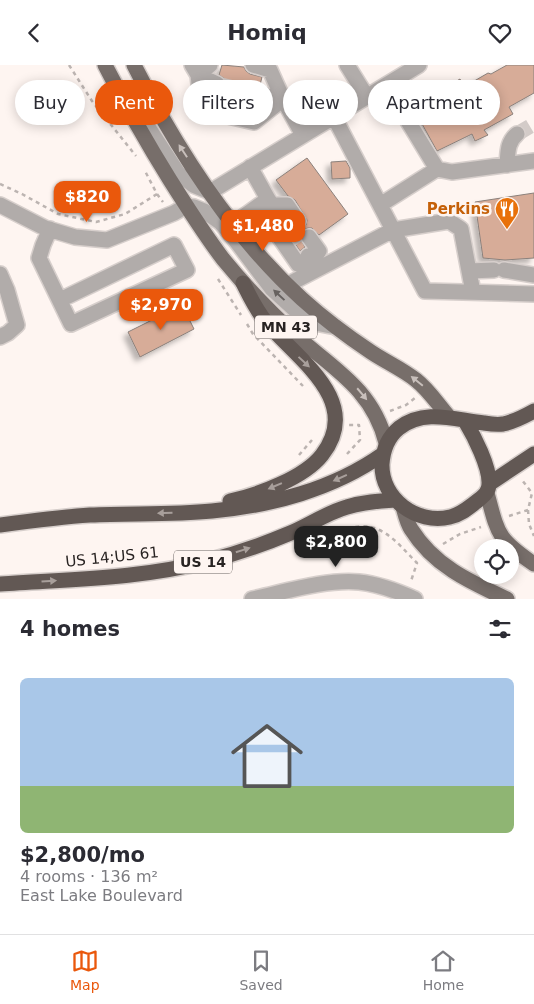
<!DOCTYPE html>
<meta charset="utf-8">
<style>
:root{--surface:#fff;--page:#f2f2f3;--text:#2b2b33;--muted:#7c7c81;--line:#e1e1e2;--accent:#ea580c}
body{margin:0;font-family:"DejaVu Sans",sans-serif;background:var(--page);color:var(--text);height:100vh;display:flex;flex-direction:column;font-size:19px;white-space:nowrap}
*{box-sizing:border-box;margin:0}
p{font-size:16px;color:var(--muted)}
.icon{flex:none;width:28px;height:28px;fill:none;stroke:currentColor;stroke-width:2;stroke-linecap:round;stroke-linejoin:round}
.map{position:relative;height:534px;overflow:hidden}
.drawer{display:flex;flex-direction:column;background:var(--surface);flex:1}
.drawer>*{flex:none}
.guide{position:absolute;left:15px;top:15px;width:505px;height:45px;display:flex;gap:10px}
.buttons{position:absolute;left:474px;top:474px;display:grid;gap:10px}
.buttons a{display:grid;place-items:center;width:45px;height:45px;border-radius:50%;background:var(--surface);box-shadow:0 2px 12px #0003;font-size:25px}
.price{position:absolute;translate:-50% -42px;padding:0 11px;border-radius:10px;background:var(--accent);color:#fff;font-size:16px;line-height:32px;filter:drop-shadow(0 1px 2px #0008)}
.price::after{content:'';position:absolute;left:50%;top:30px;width:15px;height:11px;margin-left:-8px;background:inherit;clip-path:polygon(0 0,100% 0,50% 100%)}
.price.current{background:#222;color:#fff}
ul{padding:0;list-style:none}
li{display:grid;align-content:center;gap:10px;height:265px;padding:0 20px}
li+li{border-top:1px solid var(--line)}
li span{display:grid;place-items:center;height:155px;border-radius:8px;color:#555}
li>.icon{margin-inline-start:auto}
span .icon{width:90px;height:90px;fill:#fffc;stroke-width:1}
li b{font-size:21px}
h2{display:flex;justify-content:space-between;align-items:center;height:60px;padding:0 20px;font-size:21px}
.pill{padding:0 18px;border-radius:22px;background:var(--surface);box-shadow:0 2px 12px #0003;font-size:18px;line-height:45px}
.pill.current{background:var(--accent);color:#fff}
header{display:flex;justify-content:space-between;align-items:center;height:65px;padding:0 20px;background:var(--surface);font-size:22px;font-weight:600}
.menu{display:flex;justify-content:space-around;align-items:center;height:70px;border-top:1px solid var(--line);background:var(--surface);font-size:14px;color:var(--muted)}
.menu a{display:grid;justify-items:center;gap:2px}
.menu .current{color:var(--accent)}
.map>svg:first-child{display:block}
</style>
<header><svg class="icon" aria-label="back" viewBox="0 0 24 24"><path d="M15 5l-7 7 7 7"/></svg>Homiq<svg class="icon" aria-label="heart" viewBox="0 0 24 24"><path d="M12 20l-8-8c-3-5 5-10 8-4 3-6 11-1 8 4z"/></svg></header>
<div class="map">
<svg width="534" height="534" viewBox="0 0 534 534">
<defs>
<filter id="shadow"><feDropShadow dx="-4.5" dy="4.5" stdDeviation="2.5" flood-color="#0004"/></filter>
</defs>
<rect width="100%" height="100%" fill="#fef5f1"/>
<!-- building -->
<path fill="#d7ac98" stroke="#8b817c" filter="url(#shadow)" d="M222,0L244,2L246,6L250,9L262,12L260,20H253L248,27V33L255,38L252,47L211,37L214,28L222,27L226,23L225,14L219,10Z
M507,0H534V28L509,42L513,49L484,65L488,70L475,76L472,69L437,86L416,48L451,27L448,21L460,14L464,22L488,8L491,9Z
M307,93L348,149L319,170L312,163H308L303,165L300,173L305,182L300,186L277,152L278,149H282L291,162L298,165L306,160L307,155L295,135L288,131L276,115Z
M346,96L350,103V113L332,114L331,97Z
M534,128V193L505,195L483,193L475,137Z
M182,240L194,264L140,292L128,267Z"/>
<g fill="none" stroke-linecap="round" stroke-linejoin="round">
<!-- minor-tunnel -->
<path stroke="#d3cbc8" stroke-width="15" stroke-dasharray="15 8" stroke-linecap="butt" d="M217,19L257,29
M517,69L534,59
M277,147L308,191"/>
<!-- minor casing -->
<g stroke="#d7cfcc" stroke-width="18">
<path id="minor" d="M192,0L198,10L210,0
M253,0L270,5L283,34
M347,0L367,32
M217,19L198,10L202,45L254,57L283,34L303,70
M386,20L437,104L452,107L534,96
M257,29L283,34
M135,42L178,108L193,120L210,127L419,0
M334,52L425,226L534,229
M507,100C508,88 507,77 517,69
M268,134L272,140L266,153L298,199L311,196L317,204
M0,140L45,163L75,172L107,175L174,148L186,141L194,142L204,146L220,157L230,168L272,224L294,244L315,258L336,262
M272,140H287L298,156
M380,140L437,104
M233,159L268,134L250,102
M50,164L43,180L39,193L71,259L187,205L174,180L60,235
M308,191L311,196L319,186L309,172
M504,205L534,210
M469,206L494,205
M0,209L7,225L17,260L8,268L0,272
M287,220L393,165L449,156L461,164L473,227
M252,534C285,527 325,514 359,517C379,519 397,526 415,534"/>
</g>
<!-- major casing -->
<g stroke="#d7cfcc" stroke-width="18">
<path id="major" d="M105,0C125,39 147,78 170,115C187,142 204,169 223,194C245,221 270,247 296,271C334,304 373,325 386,378
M134,0C176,83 233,171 302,234C323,253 347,271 371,287C386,297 402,304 416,315C430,326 438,340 449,352
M487,428C498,469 497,474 534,499
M403,442C405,449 407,458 411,464C434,501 470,517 507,534"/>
</g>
<!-- highway casing -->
<g stroke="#d7cfcc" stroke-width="18">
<path id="highway" d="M465,356C474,371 490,402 489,419C489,428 482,432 476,437C468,443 460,450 450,452C417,460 381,434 382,399C383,385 388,372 399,363C425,343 455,355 484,358C490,359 497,360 503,359C513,357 525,351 534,346
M489,419L534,389
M230,436C258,430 304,413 322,390C364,336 297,294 266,257C256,245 250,232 243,218
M0,460C30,456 60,452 90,450C131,448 171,450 212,446C270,441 334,424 383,389
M0,519C69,514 141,514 208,496C235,489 262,480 288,469C308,461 326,448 347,442C363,437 379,436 396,435"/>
</g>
<!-- path -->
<path stroke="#bcb4b1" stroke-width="2.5" stroke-dasharray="4 4" stroke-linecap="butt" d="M69,0L92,36L136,91
M0,119L22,129L58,149L96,157L125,149L157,129L145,106
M157,129L163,137
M218,214L241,250
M247,259L253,269L303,321
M390,346L406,340L415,333
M347,389L360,375L359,360H349
M299,390L312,375
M528,445L529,459L534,471
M509,451L528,445L532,428L522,415
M317,472C332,473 335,468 348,464C380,453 397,478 417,498L411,516
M443,479L460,469L481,462"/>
<!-- minor -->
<use href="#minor" stroke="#b1acaa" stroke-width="15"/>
<!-- major -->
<use href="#major" stroke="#776e6a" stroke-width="15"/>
<!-- highway -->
<use href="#highway" stroke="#625854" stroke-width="15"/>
</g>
<!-- one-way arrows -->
<defs><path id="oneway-solid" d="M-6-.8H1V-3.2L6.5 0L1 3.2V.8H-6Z" transform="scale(1.25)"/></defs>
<g fill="#c8bfbb">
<use href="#oneway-solid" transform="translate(183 86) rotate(-123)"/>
<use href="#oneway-solid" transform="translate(417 316) rotate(-141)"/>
<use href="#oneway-solid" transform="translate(362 329) rotate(50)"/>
</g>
<use fill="#66615f" href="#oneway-solid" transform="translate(279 230) rotate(-137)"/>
<g fill="#a89f9b">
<use href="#oneway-solid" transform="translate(304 297) rotate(43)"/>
<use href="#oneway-solid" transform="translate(340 413) rotate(156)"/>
<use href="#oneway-solid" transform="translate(275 421) rotate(157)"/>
<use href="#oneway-solid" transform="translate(165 448) rotate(178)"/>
<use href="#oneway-solid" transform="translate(243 485) rotate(-17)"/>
<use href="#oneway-solid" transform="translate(49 516) rotate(-4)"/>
</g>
<!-- icons -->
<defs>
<g id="restaurant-pin" transform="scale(1.25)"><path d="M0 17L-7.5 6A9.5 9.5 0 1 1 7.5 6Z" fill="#e8710a" stroke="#fef5f1"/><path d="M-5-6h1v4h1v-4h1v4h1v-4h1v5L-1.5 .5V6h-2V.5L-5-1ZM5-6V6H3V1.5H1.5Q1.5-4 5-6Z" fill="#fff"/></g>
</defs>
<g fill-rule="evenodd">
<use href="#restaurant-pin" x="507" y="144"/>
</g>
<g text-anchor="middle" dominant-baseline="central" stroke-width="5" stroke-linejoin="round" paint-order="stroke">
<!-- shield labels -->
<g fill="#fef5f1" stroke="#686260" stroke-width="1">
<rect x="255" y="250.5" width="62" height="23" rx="4"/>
<rect x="174" y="485.5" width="58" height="23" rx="4"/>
</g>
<g font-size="14" font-weight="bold" fill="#282322">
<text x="286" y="262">MN 43</text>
<text x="203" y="497">US 14</text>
</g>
<!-- food labels -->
<g font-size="15" font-weight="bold" fill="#c56008" stroke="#fef5f1" text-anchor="end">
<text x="490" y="144">Perkins</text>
</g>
<!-- street labels -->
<g font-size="15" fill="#282322" stroke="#fef5f1">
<text transform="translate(112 492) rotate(-6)">US 14;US 61</text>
</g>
</g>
</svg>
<div class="buttons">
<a><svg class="icon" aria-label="locate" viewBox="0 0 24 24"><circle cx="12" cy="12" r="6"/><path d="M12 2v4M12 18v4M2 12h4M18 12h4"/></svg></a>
</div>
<b class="price" style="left:87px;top:158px">$820</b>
<b class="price" style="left:263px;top:187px">$1,480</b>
<b class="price" style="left:161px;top:266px">$2,970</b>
<b class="price current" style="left:336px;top:503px">$2,800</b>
<div class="guide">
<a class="pill">Buy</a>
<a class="pill current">Rent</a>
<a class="pill">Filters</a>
<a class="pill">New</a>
<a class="pill">Apartment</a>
</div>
</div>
<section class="drawer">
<h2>4 homes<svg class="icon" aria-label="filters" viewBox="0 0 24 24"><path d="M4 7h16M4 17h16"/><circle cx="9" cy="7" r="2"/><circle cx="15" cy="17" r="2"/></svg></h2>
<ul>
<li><span style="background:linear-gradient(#a9c7e8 70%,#8fb573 0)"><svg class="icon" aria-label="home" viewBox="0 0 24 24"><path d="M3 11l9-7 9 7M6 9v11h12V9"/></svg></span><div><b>$2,800/mo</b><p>4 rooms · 136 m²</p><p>East Lake Boulevard</p></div></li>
</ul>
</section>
<nav class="menu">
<a class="current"><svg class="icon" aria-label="map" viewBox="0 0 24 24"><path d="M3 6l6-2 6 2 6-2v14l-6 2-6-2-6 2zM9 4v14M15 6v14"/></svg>Map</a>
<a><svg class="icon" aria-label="saved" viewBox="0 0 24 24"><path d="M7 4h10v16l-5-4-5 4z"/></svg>Saved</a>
<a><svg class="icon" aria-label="home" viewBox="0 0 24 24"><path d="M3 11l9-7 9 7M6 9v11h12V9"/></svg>Home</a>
</nav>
